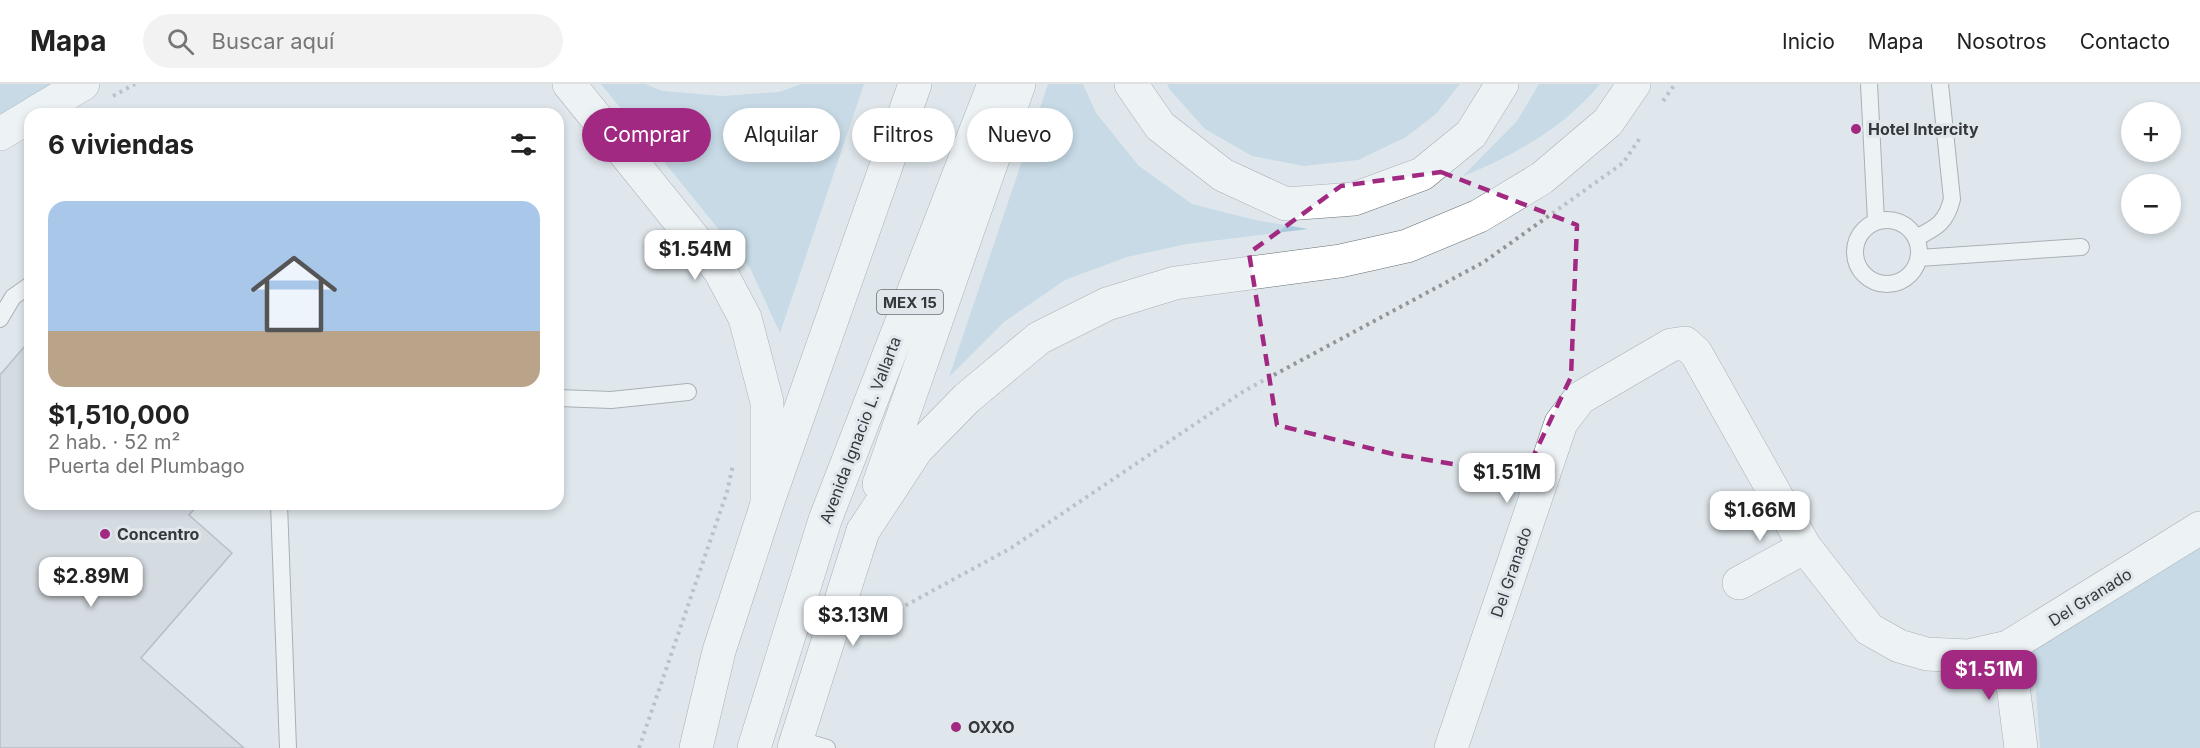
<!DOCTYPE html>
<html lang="es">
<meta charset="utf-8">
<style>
:root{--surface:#fff;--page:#f2f2f2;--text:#222;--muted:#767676;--line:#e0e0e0;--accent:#a12981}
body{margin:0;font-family:Inter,sans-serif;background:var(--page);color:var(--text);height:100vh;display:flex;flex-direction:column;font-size:22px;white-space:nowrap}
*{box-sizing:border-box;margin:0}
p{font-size:20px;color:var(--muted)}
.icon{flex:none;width:33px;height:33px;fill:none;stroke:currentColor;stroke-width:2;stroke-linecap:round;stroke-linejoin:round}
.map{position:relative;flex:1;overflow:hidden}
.panel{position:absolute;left:24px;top:24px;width:540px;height:402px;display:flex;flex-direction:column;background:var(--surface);border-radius:18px;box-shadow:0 3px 9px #0003}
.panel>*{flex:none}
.top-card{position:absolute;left:582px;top:24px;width:570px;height:54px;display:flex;gap:12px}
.controls{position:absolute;left:2121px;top:18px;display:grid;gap:12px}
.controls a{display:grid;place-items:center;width:60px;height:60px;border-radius:50%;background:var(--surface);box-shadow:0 3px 9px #0003;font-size:30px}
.price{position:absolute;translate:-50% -51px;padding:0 14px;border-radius:12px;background:#fff;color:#222;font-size:20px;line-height:39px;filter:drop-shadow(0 2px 3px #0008)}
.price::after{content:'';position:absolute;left:50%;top:36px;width:18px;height:14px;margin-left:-9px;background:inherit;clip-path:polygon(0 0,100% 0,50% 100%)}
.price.active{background:var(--accent);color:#fff}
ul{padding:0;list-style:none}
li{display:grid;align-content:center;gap:12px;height:318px;padding:0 24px}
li+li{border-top:2px solid var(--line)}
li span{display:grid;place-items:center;height:186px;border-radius:18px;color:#555}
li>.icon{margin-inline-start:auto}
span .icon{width:108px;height:108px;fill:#fffc;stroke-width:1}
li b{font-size:26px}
h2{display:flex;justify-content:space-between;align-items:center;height:72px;padding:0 24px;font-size:26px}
.chip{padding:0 21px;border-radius:27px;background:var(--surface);box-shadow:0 3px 9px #0003;font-size:21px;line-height:54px}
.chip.active{background:var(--accent);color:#fff}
header{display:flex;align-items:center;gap:36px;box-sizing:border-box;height:84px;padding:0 30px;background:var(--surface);border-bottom:2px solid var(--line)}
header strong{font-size:28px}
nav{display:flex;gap:33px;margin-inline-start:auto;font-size:21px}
.search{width:420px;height:54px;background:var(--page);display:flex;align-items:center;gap:15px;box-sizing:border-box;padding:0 21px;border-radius:33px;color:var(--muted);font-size:22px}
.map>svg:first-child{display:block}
</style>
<header>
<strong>Mapa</strong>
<div class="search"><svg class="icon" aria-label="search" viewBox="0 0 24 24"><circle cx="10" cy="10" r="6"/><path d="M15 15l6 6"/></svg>Buscar aquí</div>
<nav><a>Inicio</a><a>Mapa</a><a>Nosotros</a><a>Contacto</a></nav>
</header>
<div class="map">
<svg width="2200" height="664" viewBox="0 0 2200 664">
<rect width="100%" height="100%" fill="#dfe7ec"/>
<!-- green -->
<path fill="#aacadd" d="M0,0H59L0,38Z
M601,0H645L663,7L722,12L779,8L801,0H864L780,249L750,184Z
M1048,0H1083L1096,29L1139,82L1192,120L1255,136L1308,145L1187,160L1127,173L1065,196L1004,238L949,293Z
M1167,0H1460L1436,30L1406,53L1358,76L1304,82L1252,72L1205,45L1170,6Z
M1539,0H1600C1563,45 1514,71 1462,93L1517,37Z
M2200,462V664H2040L2033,566Z"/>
<!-- building -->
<path fill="#c7ccd3" stroke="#8a8e94" stroke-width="1.5" d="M30,256V420H199L189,431L232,469L141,574L244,664H0V291Z"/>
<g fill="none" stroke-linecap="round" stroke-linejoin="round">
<!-- service casing -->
<g stroke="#686f73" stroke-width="18">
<path id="service" d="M1869,0L1876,137
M1855 168a32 32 0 1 1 64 0a32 32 0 1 1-64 0Z
M1916,154C1937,143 1946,139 1952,115L1940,0
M1919,174L2081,163
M0,235L13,213L30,201
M558,314L611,316L688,308
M279,420L288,664
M797,655L827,664"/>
</g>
<!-- minor casing -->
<g stroke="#686f73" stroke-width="34">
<path id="minor" d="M569,0L720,187L745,234L767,318V416
M33,30L83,0
M0,50L30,32
M1739,499L1805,463
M2008,563L2021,664
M794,664L863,447
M1451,664L1561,339L1580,314L1671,261L1685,259L1696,269L1805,463L1869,545L1899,562L1927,570L1968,572L2008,563L2200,444"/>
</g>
<!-- trunk casing -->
<g stroke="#686f73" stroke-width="34">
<path id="trunk" d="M696,664L719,567L767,420L915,0
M754,664L825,436L994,0"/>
</g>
<!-- motorway casing -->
<g stroke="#686f73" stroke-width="34">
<path id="motorway" d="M1131,0L1160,42L1223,91L1286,120L1354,115L1422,90L1471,50L1502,0
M879,400L1019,0
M863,447L917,365L967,314L1039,254L1107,220L1175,199L1340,177L1407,162L1479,132L1542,94L1608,38L1634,0"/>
</g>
<!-- path -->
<path stroke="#90969a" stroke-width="4" stroke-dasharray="3 4.5" stroke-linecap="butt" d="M113,12L135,0
M1663,17L1675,0
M866,543L1011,464L1244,307L1484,178L1623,79L1640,54
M639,664L727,408L733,381"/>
<!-- service -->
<use href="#service" stroke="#fff" stroke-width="16"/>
<!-- minor -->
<use href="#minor" stroke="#fff" stroke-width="33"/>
<!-- trunk -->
<use href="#trunk" stroke="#fff" stroke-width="33"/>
<!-- motorway -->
<use href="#motorway" stroke="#fff" stroke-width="33"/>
</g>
<!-- marked area -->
<path d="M0 0H2200V664H0ZM1441,88L1577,141L1571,293L1524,392L1393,370L1277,341L1249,169L1341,102Z" fill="#dfe7ec" fill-opacity=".55" fill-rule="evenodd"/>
<path fill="none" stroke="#a12981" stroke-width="4.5" stroke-dasharray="12 8" stroke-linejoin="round" d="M1441,88L1577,141L1571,293L1524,392L1393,370L1277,341L1249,169L1341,102Z"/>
<!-- markers -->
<g fill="#a12981" stroke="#dfe7ec" stroke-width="2">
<circle cx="1856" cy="45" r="6"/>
<circle cx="105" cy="450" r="6"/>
<circle cx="956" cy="643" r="6"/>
</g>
<g text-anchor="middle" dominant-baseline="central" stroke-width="6" stroke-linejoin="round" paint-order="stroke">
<!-- shield labels -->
<rect fill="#dfe7ec" stroke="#686c6f" stroke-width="1.5" x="877" y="206" width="66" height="24" rx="4.5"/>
<g font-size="15" font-weight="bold" fill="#35383a">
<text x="910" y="218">MEX 15</text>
</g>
<!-- poi labels -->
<g font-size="16" font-weight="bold" fill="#35383a" stroke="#dfe7ec" text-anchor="start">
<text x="1868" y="45">Hotel Intercity</text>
<text x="117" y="450">Concentro</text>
<text x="968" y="643">OXXO</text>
</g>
<!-- street labels -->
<g font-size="16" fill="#35383a" stroke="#dfe7ec">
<text transform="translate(860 346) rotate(-69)">Avenida Ignacio L. Vallarta</text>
<text transform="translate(1511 488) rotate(-71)">Del Granado</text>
<text transform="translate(2090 513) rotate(-32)">Del Granado</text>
</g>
</g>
</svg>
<div class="controls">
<a>+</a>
<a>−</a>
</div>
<b class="price" style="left:695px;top:197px">$1.54M</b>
<b class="price" style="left:1507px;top:420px">$1.51M</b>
<b class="price" style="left:1760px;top:458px">$1.66M</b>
<b class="price" style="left:91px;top:524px">$2.89M</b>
<b class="price" style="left:853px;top:563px">$3.13M</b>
<b class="price active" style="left:1989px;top:617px">$1.51M</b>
<div class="top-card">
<a class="chip active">Comprar</a>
<a class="chip">Alquilar</a>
<a class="chip">Filtros</a>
<a class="chip">Nuevo</a>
</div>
<section class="panel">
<h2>6 viviendas<svg class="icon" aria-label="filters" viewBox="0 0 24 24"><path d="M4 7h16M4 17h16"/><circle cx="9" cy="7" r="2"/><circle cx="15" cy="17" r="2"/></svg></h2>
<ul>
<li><span style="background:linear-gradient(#a9c7e8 70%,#b9a48a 0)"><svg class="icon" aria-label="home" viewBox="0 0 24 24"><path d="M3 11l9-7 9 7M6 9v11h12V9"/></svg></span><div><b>$1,510,000</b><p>2 hab. · 52 m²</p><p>Puerta del Plumbago</p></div></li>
</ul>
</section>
</div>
